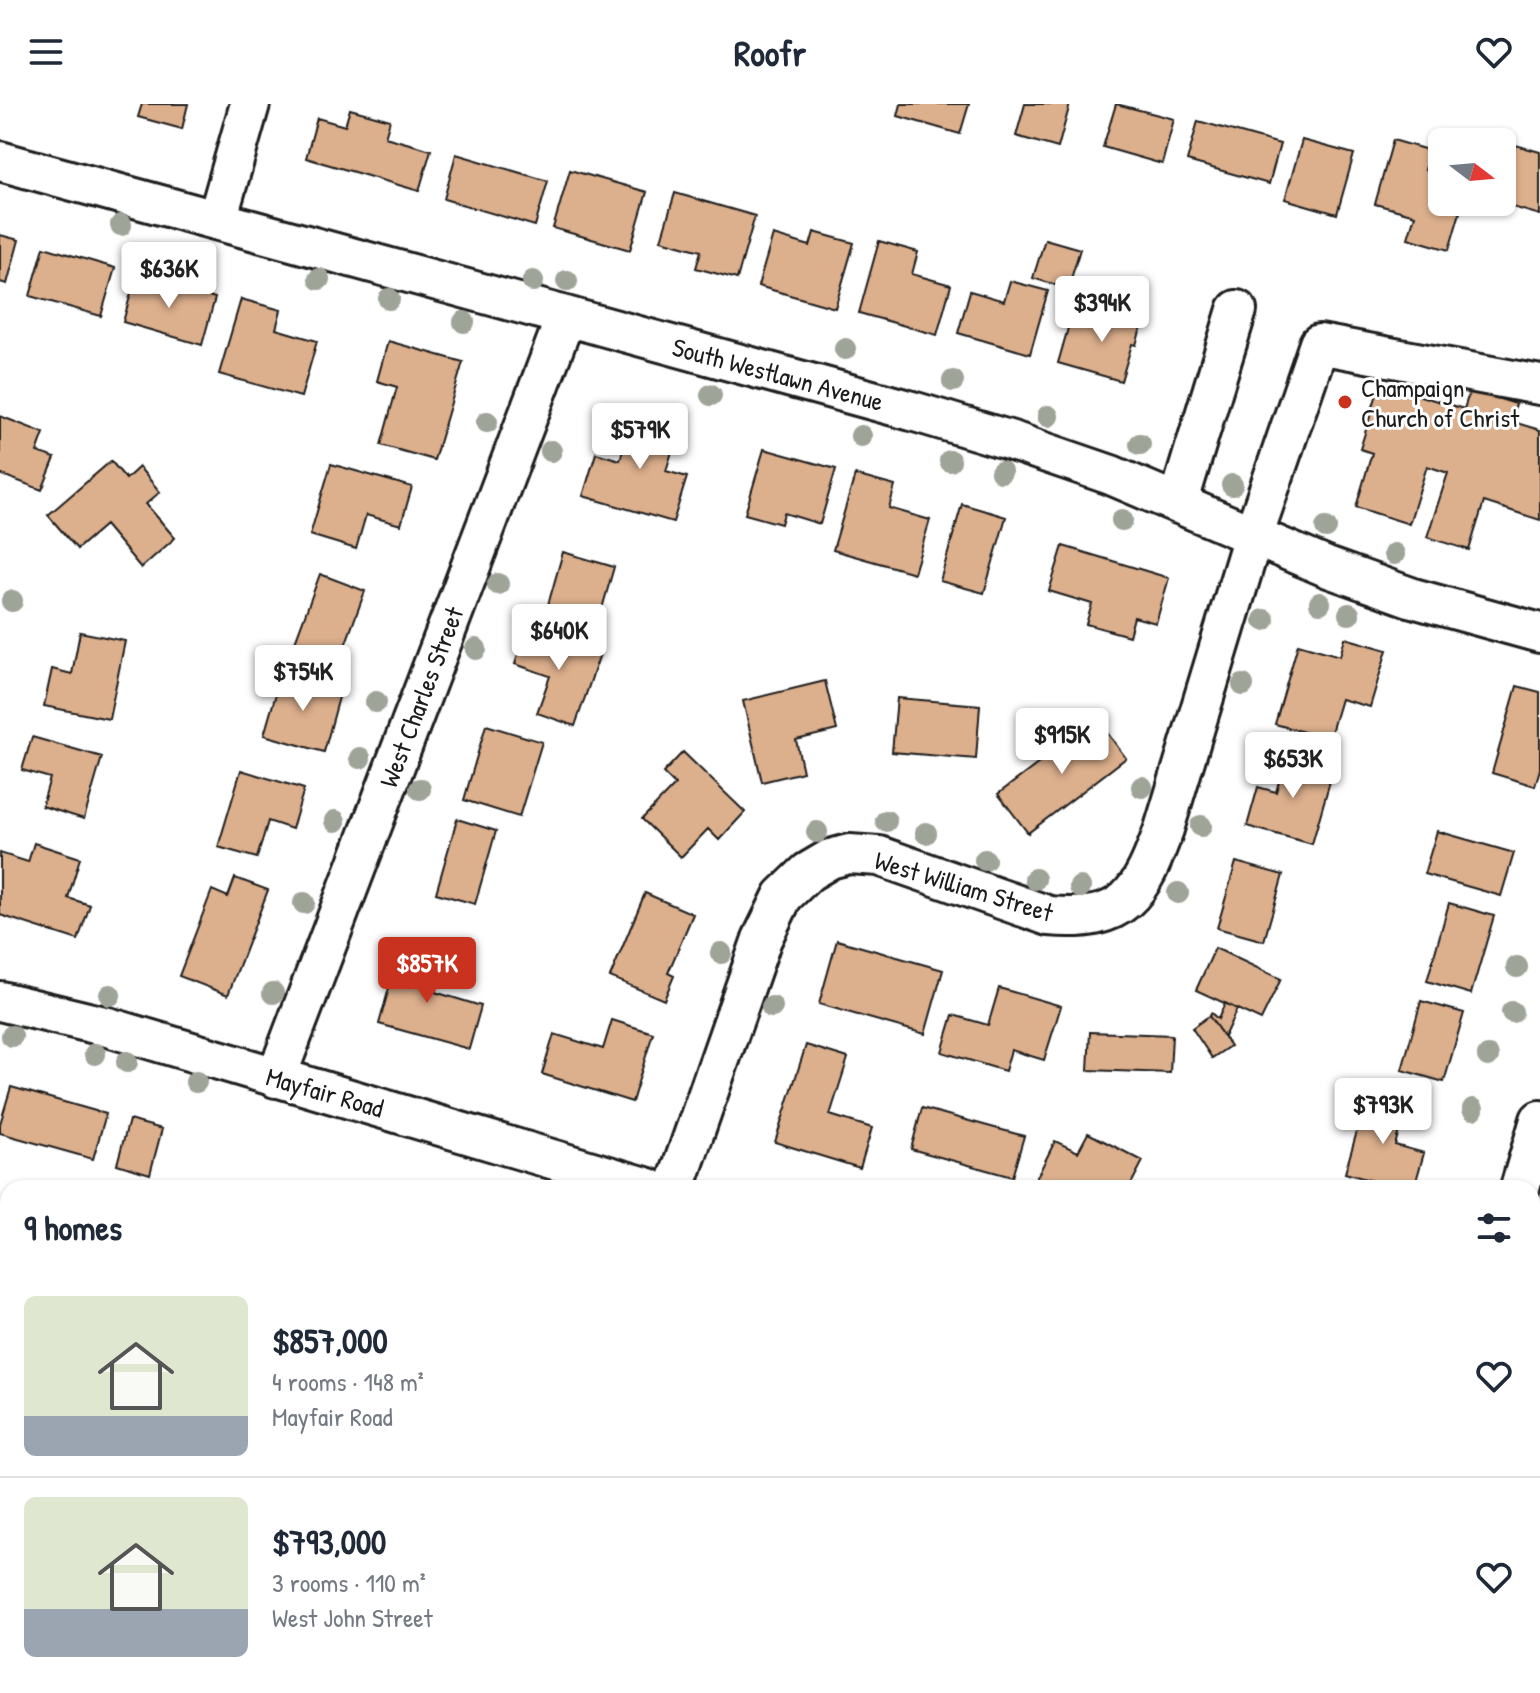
<!DOCTYPE html>
<meta charset="utf-8">
<style>
:root{--surface:#fff;--page:#f6f6f7;--text:#1f2937;--muted:#747a83;--line:#e0e1e3;--accent:#c8321e}
body{margin:0;font-family:"Patrick Hand",sans-serif;background:var(--page);color:var(--text);height:100vh;display:flex;flex-direction:column;font-size:30px;white-space:nowrap}
*{box-sizing:border-box;margin:0}
p{font-size:26px;color:var(--muted)}
.icon{flex:none;width:44px;height:44px;fill:none;stroke:currentColor;stroke-width:2;stroke-linecap:round;stroke-linejoin:round}
.map{position:relative;flex:1;overflow:hidden}
.side{position:absolute;left:0px;top:1076px;width:1540px;height:514px;display:flex;flex-direction:column;background:var(--surface);border-radius:24px 24px 0 0;box-shadow:0 2px 6px #0004}
.side>*{flex:none}
.needle{width:52px;rotate:106deg}
.controls{position:absolute;left:1428px;top:24px;display:grid;gap:16px}
.controls a{display:grid;place-items:center;width:88px;height:88px;border-radius:12px;background:var(--surface);box-shadow:0 2px 6px #0004;font-size:40px}
.price{position:absolute;translate:-50% -68px;padding:0 18px;border-radius:8px;background:#fff;color:#222;font-size:26px;line-height:52px;filter:drop-shadow(0 2px 4px #0008)}
.price::after{content:'';position:absolute;left:50%;top:48px;width:24px;height:18px;margin-left:-12px;background:inherit;clip-path:polygon(0 0,100% 0,50% 100%)}
.price.selected{background:var(--accent);color:#fff}
ul{padding:0;list-style:none}
li{display:flex;align-items:center;gap:24px;height:200px;padding:0 24px}
li+li{border-top:2px solid var(--line)}
li span{display:grid;place-items:center;flex:none;width:224px;height:160px;border-radius:12px;color:#555}
li>.icon{margin-inline-start:auto}
span .icon{width:96px;height:96px;fill:#fffc;stroke-width:1}
li b{font-size:34px}
h2{display:flex;justify-content:space-between;align-items:center;height:96px;padding:0 24px;font-size:34px}
header{display:flex;justify-content:space-between;align-items:center;height:104px;padding:0 24px;background:var(--surface);font-size:36px;font-weight:700}
.map>svg:first-child{display:block}
</style>
<header><svg class="icon" aria-label="menu" viewBox="0 0 24 24"><path d="M4 6h16M4 12h16M4 18h16"/></svg>Roofr<svg class="icon" aria-label="heart" viewBox="0 0 24 24"><path d="M12 20l-8-8c-3-5 5-10 8-4 3-6 11-1 8 4z"/></svg></header>
<div class="map">
<svg width="1540" height="1589" viewBox="0 0 1540 1589">
<rect width="100%" height="100%" fill="#fff"/>
<filter id="ink" filterUnits="userSpaceOnUse"><feTurbulence type="fractalNoise" baseFrequency=".0125" numOctaves="2"/><feDisplacementMap in="SourceGraphic" scale="16" xChannelSelector="R" yChannelSelector="G"/><feConvolveMatrix kernelMatrix="1 2 1 2 8 2 1 2 1" color-interpolation-filters="sRGB"/></filter>
<g filter="url(#ink)">
<!-- built -->
<path fill="#f4e7dd" d="M540,1582H1363L1361,1589H538Z"/>
<!-- green -->
<path fill="#c8e8a0" stroke="#72825e" stroke-width="2" d="M1059,1582H1155L1153,1589H1057Z
M1188,1582H1233L1231,1589H1192Z"/>
<!-- building -->
<path fill="#dcaf8d" stroke="#1c1c1c" stroke-width="2" d="M142,0H188L182,25L138,13Z
M901,0H969L960,30L898,12Z
M1025,0H1070L1058,44L1016,32Z
M1116,0L1174,15L1162,60L1103,43Z
M350,5L390,16L385,33L431,46L419,87L306,54L317,14L345,22Z
M1198,17L1280,40L1269,80L1187,57Z
M1302,36L1354,50L1337,110L1285,95Z
M1393,36L1431,47L1425,66L1442,71V98H1463L1449,146L1408,134L1415,111L1375,100Z
M1512,40L1540,48V111L1495,98H1502V73Z
M456,50L548,77L535,122L444,95Z
M570,66L647,88L630,146L553,124Z
M675,89L755,112L737,175L696,164L701,147L661,136Z
M814,128L854,139L835,204L758,182L773,131L810,142Z
M0,131L19,136L7,180L0,178Z
M1045,135L1080,145L1068,185L1033,174Z
M879,137L918,148L912,170L951,181L937,231L859,209Z
M44,143L115,164L101,212L30,192Z
M136,171L215,194L202,241L123,218Z
M1010,177L1048,187L1030,250L958,229L970,187L1004,197Z
M241,195L281,206L276,225L317,237L301,293L219,270Z
M1106,203L1144,214L1136,241L1132,240L1121,277L1058,259L1070,217L1100,225Z
M388,237L463,258L434,356L381,341L397,283L377,277Z
M1380,280L1464,305L1470,286L1516,300L1510,317L1540,326V416L1484,398L1469,446L1427,433L1448,369L1427,362L1409,420L1356,403L1372,349L1360,345Z
M634,308L680,322L666,367L687,373L673,418L583,392L596,349L620,356Z
M0,312L44,329L37,348L55,354L42,386L0,370Z
M764,345L836,365L820,420L784,409L781,420L745,410Z
M111,357L126,375L139,363L160,388L146,400L175,434L141,464L105,421L77,445L48,411Z
M331,360L412,383L401,421L366,411L356,445L310,431Z
M855,371L895,382L889,404L930,416L914,469L833,446Z
M962,400L1006,413L984,489L940,477Z
M1063,442L1169,474L1156,519L1134,513L1129,532L1086,520L1092,500L1049,487Z
M563,448L614,463L597,522L546,508Z
M320,470L365,487L336,566L291,549Z
M527,522L601,547L575,622L537,609L550,572L515,560Z
M80,528L125,537L109,615L44,602L52,565L72,570Z
M1345,534L1387,546L1370,603L1341,595L1329,635L1275,620L1298,540L1340,552Z
M282,569L341,586L324,648L264,631Z
M825,577L837,626L796,636L803,668L762,678L743,597Z
M1517,582L1540,588V665L1535,682L1492,669Z
M897,594L980,601L976,655L892,648Z
M1097,615L1126,654L1028,729L998,690Z
M486,621L542,638L519,713L464,696Z
M32,633L102,653L84,715L42,702L50,674L22,666Z
M683,648L745,708L719,736L708,725L681,753L642,715L675,681L663,669Z
M1287,649L1334,663L1312,740L1247,722L1258,683L1276,688Z
M241,666L304,685L292,725L268,717L257,754L218,743Z
M457,715L496,727L475,800L436,789Z
M1437,727L1514,749L1501,792L1424,770Z
M34,739L80,754L68,794L90,801L78,836L0,811V749L28,758Z
M1236,758L1283,771L1264,837L1217,824Z
M235,774L268,786L228,891L179,872L212,786L228,793Z
M645,789L693,810L668,869L674,872L664,896L610,873Z
M1449,799L1494,812L1471,890L1427,877Z
M837,836L943,866L925,930L819,900Z
M1215,844L1281,875L1261,916L1196,886Z
M399,848L443,861L435,888L481,902L469,945L379,920Z
M999,884L1061,902L1044,956L1011,946L1005,967L942,948L953,911L988,921Z
M1421,897L1464,909L1444,978L1402,966Z
M1225,899L1237,905L1224,933L1209,912L1211,909L1218,915Z
M1209,912L1230,942L1212,954L1192,924Z
M612,916L653,929L632,998L542,970L554,930L603,945Z
M1090,928L1172,931L1170,969L1088,966Z
M806,941L848,954L830,1011L872,1024L860,1064L775,1038Z
M11,983L106,1010L93,1055L0,1029V1020Z
M1368,989L1407,1000L1395,1041L1424,1049L1414,1084H1397L1345,1069Z
M922,1004L1024,1032L1012,1073L911,1045Z
M129,1016L162,1025L150,1070L117,1060Z
M1088,1029L1143,1057L1129,1084H1049L1035,1077L1055,1037L1078,1048Z
M1532,1409L1540,1412V1478L1532,1476Z
M226,1582H322L320,1589H252Z
M660,1582H675L700,1589H658Z"/>
<g fill="none" stroke-linecap="round" stroke-linejoin="round">
<!-- minor casing -->
<g stroke="#1c1c1c" stroke-width="44">
<path id="minor" d="M0,57L912,307L1012,337L1111,371L1329,464L1413,494L1540,529
M217,116L250,0
M1178,400L1237,206
M0,897L108,923L649,1084
M276,974L566,212
M675,1084L762,835L783,792L808,768L830,755L849,750L879,752L1049,812C1125,819 1140,791 1164,725L1253,432L1319,240L1540,281
M1520,1084L1540,1016
M0,1452L8,1434
M1532,1555L1540,1557
M516,1589L519,1582
M1377,1589L1379,1582"/>
</g>
<!-- path -->
<path stroke="#1c1c1c" stroke-width="5" stroke-dasharray="2 6" stroke-linecap="butt" d="M193,1582L219,1589
M707,1582L729,1589
M172,1589L174,1582
M642,1589L644,1582
M799,1589L805,1582"/>
<!-- minor -->
<use href="#minor" stroke="#fff" stroke-width="38"/>
</g>
<!-- trees -->
<g fill="#9fa498">
<circle cx="121" cy="121" r="11"/>
<circle cx="319" cy="175" r="11"/>
<circle cx="533" cy="177" r="11"/>
<circle cx="567" cy="177" r="11"/>
<circle cx="389" cy="195" r="11"/>
<circle cx="464" cy="218" r="11"/>
<circle cx="845" cy="245" r="11"/>
<circle cx="953" cy="277" r="11"/>
<circle cx="711" cy="291" r="11"/>
<circle cx="1048" cy="312" r="11"/>
<circle cx="487" cy="318" r="11"/>
<circle cx="861" cy="332" r="11"/>
<circle cx="1140" cy="340" r="11"/>
<circle cx="551" cy="347" r="11"/>
<circle cx="950" cy="357" r="11"/>
<circle cx="1001" cy="368" r="11"/>
<circle cx="1232" cy="381" r="11"/>
<circle cx="1122" cy="416" r="11"/>
<circle cx="1326" cy="424" r="11"/>
<circle cx="1394" cy="450" r="11"/>
<circle cx="498" cy="480" r="11"/>
<circle cx="12" cy="497" r="11"/>
<circle cx="1320" cy="499" r="11"/>
<circle cx="1349" cy="510" r="11"/>
<circle cx="1264" cy="516" r="11"/>
<circle cx="476" cy="545" r="11"/>
<circle cx="1243" cy="581" r="11"/>
<circle cx="376" cy="598" r="11"/>
<circle cx="360" cy="654" r="11"/>
<circle cx="1142" cy="683" r="11"/>
<circle cx="420" cy="685" r="11"/>
<circle cx="335" cy="717" r="11"/>
<circle cx="886" cy="717" r="11"/>
<circle cx="1201" cy="722" r="11"/>
<circle cx="817" cy="728" r="11"/>
<circle cx="926" cy="729" r="11"/>
<circle cx="985" cy="756" r="11"/>
<circle cx="1035" cy="775" r="11"/>
<circle cx="1080" cy="783" r="11"/>
<circle cx="1178" cy="789" r="11"/>
<circle cx="304" cy="799" r="11"/>
<circle cx="721" cy="849" r="11"/>
<circle cx="1517" cy="863" r="11"/>
<circle cx="273" cy="889" r="11"/>
<circle cx="110" cy="891" r="11"/>
<circle cx="772" cy="903" r="11"/>
<circle cx="1512" cy="908" r="11"/>
<circle cx="12" cy="932" r="11"/>
<circle cx="95" cy="950" r="11"/>
<circle cx="1488" cy="952" r="11"/>
<circle cx="127" cy="958" r="11"/>
<circle cx="196" cy="978" r="11"/>
<circle cx="1473" cy="1005" r="11"/>
</g>
</g>
<!-- markers -->
<circle fill="#c8321e" stroke="#fff" stroke-width="3" cx="1345" cy="298" r="8"/>
<g text-anchor="middle" dominant-baseline="central" stroke-width="6" stroke-linejoin="round" paint-order="stroke">
<!-- street labels -->
<g font-size="26" fill="#1c1c1c" stroke="#fff">
<text transform="translate(778 270) rotate(15)">South Westlawn Avenue</text>
<text transform="translate(421 593) rotate(-69)">West Charles Street</text>
<text transform="translate(964 782) rotate(17)">West William Street</text>
<text transform="translate(325 988) rotate(16)">Mayfair Road</text>
</g>
<!-- poi labels -->
<g font-size="26" fill="#1c1c1c" stroke="#fff" text-anchor="start">
<text x="1361" y="283">Champaign<tspan x="1361" dy="30">Church of Christ</tspan></text>
</g>
</g>
</svg>
<div class="controls">
<a><svg class="needle" viewBox="-14 -14 28 28"><path d="M0-13l5 13h-10z" fill="#e53935"/><path d="M0 13l5-13h-10z" fill="#747a83"/></svg></a>
</div>
<b class="price" style="left:169px;top:206px">$636K</b>
<b class="price" style="left:1102px;top:240px">$394K</b>
<b class="price" style="left:640px;top:367px">$579K</b>
<b class="price" style="left:559px;top:568px">$640K</b>
<b class="price" style="left:303px;top:609px">$754K</b>
<b class="price" style="left:1062px;top:672px">$915K</b>
<b class="price" style="left:1293px;top:696px">$653K</b>
<b class="price selected" style="left:427px;top:901px">$857K</b>
<b class="price" style="left:1383px;top:1042px">$793K</b>
<section class="side">
<h2>9 homes<svg class="icon" aria-label="filters" viewBox="0 0 24 24"><path d="M4 7h16M4 17h16"/><circle cx="9" cy="7" r="2"/><circle cx="15" cy="17" r="2"/></svg></h2>
<ul>
<li><span style="background:linear-gradient(#dfe7d0 75%,#9aa5b1 0)"><svg class="icon" aria-label="home" viewBox="0 0 24 24"><path d="M3 11l9-7 9 7M6 9v11h12V9"/></svg></span><div><b>$857,000</b><p>4 rooms · 148 m²</p><p>Mayfair Road</p></div><svg class="icon" aria-label="heart" viewBox="0 0 24 24"><path d="M12 20l-8-8c-3-5 5-10 8-4 3-6 11-1 8 4z"/></svg></li>
<li><span style="background:linear-gradient(#dfe7d0 70%,#9aa5b1 0)"><svg class="icon" aria-label="home" viewBox="0 0 24 24"><path d="M3 11l9-7 9 7M6 9v11h12V9"/></svg></span><div><b>$793,000</b><p>3 rooms · 110 m²</p><p>West John Street</p></div><svg class="icon" aria-label="heart" viewBox="0 0 24 24"><path d="M12 20l-8-8c-3-5 5-10 8-4 3-6 11-1 8 4z"/></svg></li>
</ul>
</section>
</div>
